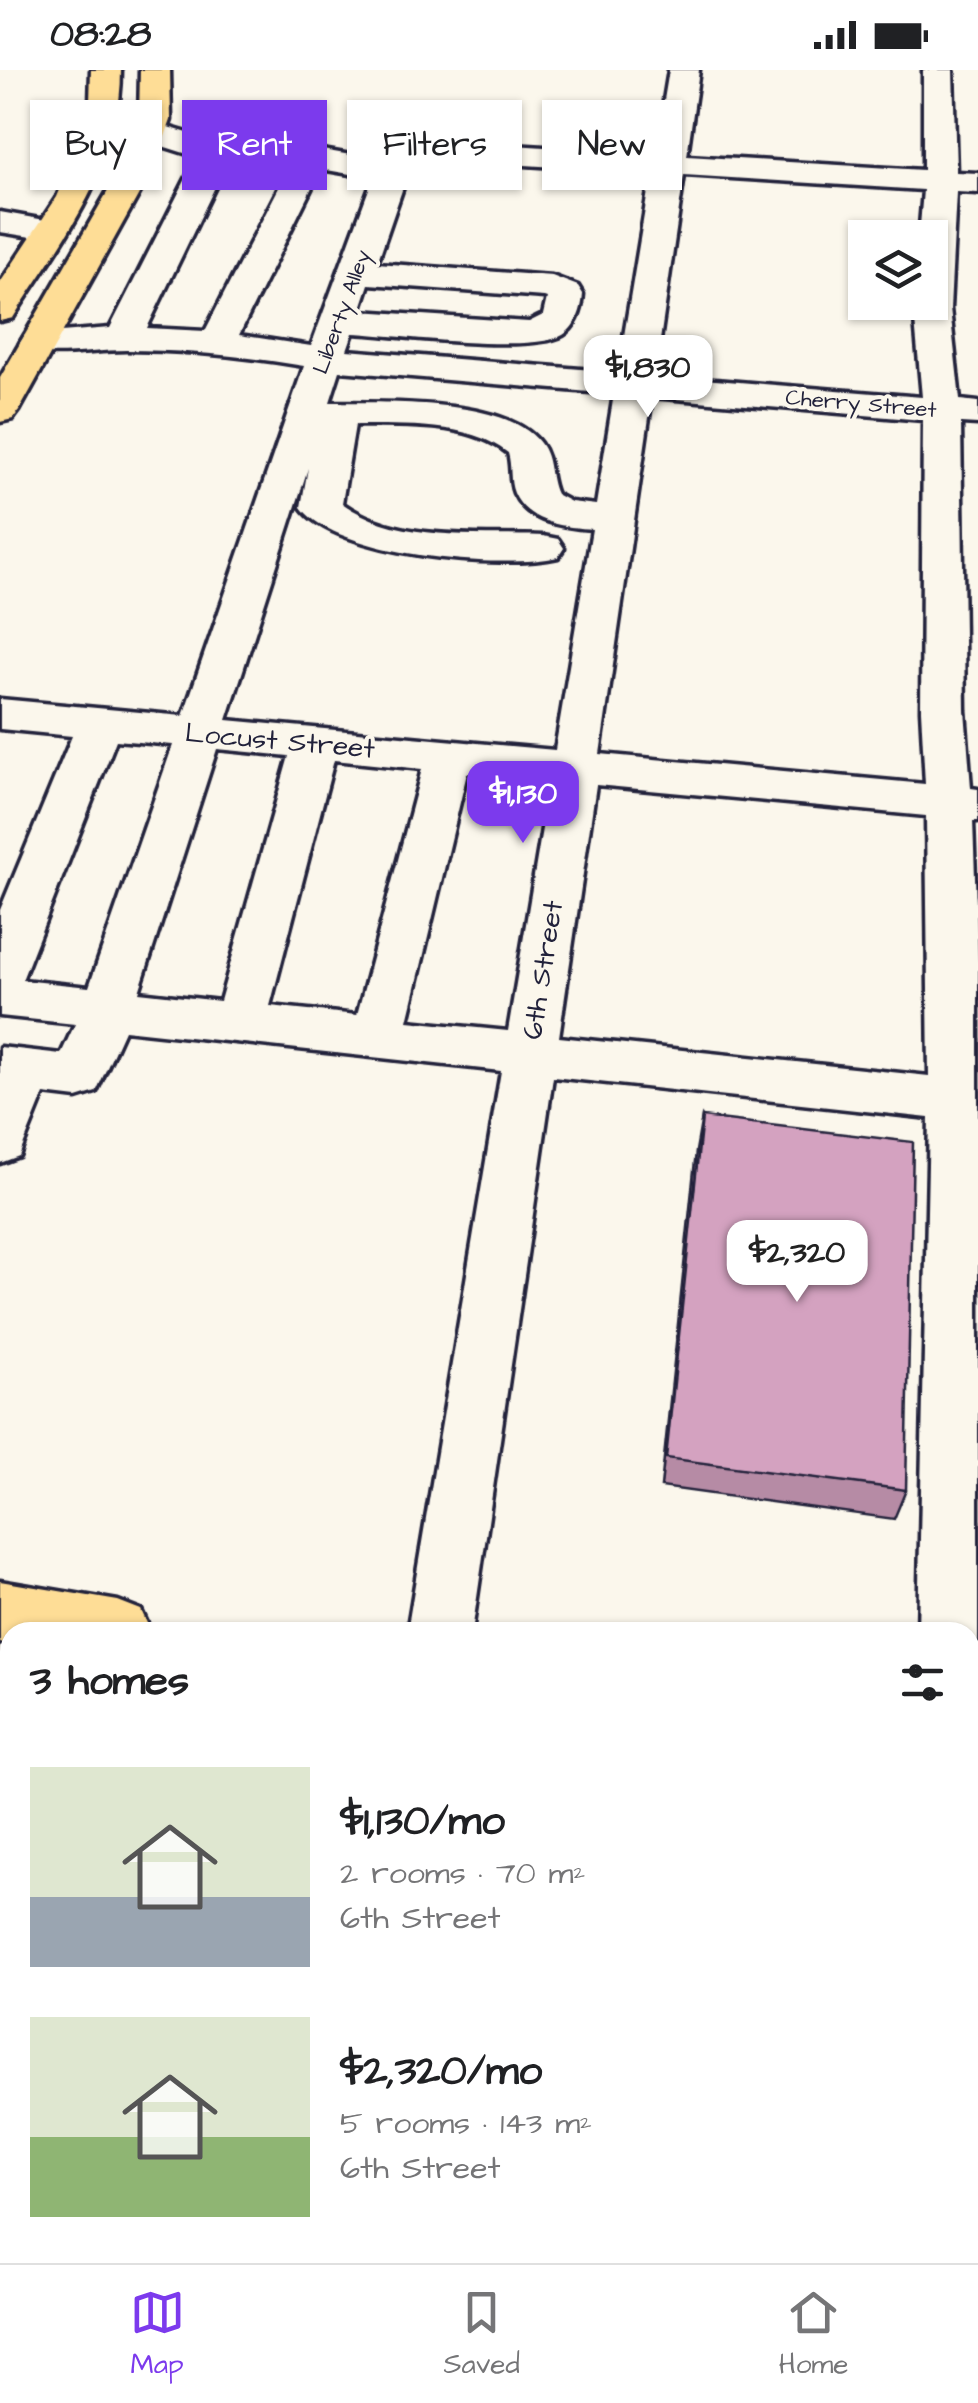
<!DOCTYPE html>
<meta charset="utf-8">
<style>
:root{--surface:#fff;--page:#f2f2f2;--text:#202124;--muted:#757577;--line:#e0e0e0;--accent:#7c3aed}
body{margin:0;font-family:"Architects Daughter",sans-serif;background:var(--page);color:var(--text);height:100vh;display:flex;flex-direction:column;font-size:38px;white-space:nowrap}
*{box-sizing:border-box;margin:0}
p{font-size:32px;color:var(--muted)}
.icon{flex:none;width:55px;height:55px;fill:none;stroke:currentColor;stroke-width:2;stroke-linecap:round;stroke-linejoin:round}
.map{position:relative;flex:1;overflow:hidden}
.drawer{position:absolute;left:0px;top:1552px;width:980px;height:642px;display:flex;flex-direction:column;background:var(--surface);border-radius:30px 30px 0 0;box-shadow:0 2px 8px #0004}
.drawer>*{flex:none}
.top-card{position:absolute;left:30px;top:30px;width:920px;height:90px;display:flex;gap:20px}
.tools{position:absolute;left:848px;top:150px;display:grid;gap:20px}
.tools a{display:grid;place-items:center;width:100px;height:100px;border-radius:0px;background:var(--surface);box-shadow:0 2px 8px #0004;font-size:50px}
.price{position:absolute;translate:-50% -85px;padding:0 22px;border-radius:20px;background:#fff;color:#222;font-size:32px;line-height:65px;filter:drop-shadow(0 2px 5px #0008)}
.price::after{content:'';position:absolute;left:50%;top:60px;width:30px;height:22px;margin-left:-15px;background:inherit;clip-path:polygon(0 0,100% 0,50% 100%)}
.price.active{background:var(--accent);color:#fff}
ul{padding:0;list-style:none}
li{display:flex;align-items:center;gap:30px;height:250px;padding:0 30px}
li span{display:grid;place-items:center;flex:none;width:280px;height:200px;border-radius:0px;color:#555}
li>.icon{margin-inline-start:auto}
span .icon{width:120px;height:120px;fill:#fffc;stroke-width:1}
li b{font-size:42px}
h2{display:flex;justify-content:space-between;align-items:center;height:120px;padding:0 30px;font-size:42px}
.chip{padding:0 35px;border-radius:0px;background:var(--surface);box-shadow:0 2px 8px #0004;font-size:35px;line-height:90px}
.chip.active{background:var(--accent);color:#fff}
.status{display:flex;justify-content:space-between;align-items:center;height:70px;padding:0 50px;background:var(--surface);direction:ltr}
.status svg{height:28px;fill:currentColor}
.dock{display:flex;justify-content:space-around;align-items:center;height:140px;border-top:2px solid var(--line);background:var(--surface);font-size:28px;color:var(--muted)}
.dock a{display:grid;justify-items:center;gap:5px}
.dock .active{color:var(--accent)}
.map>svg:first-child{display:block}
</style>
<div class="status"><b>08:28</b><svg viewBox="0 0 49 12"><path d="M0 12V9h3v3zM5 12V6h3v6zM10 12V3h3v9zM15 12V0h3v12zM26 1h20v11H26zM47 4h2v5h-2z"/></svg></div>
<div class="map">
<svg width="978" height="2193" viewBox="0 0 978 2193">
<rect width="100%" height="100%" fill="#fbf7ec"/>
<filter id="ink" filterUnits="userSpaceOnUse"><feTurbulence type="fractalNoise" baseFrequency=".01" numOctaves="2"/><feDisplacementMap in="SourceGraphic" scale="20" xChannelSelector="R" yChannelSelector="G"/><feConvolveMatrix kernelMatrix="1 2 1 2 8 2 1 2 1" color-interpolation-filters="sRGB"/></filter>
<g filter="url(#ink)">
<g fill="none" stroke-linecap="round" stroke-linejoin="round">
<!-- minor casing -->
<g stroke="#22223b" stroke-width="7">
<path id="minor" d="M669,0H699L687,86L923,100V0H953L956,102L978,103V123L956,122L950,239L960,330L978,332V354L961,353L965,640L971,718L978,719V751H973L978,893V1575L970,1586V1562H918L929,1048L553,1007L472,1562H407L501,1001L124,960L96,1022L77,1028L44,1024L19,1086L0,1093V977L61,984L75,954L0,946V840L72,666L0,659V629L183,646L304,296C245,286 186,280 126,280C94,280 56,288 25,281L20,273L25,265L110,258L197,87L140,69L135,62L140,55L151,52L218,72H277L379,90L389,71L400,68L655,84ZM413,88L651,103L618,302L347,280L353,263C396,265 530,284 563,265C577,256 582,239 583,224L578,216L552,206L377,193ZM227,92L291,94L205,261L147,258ZM321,99L373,108L311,276L239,265ZM684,105L923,120L919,168H930V232H915L914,239L922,327L655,305ZM369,214L544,227L547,228L543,245L529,252L360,241ZM340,301L614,324L596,435L571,432L556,424C548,407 552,389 540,373C506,327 382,333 330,332ZM652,327L923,350L921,640L925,714L600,684ZM355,355C404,356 468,351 508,383C512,396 509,411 514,423C527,453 564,457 592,459L555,680L227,650L308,398L301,437C335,486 503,500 558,487L564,478L558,469L543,466C477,463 398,473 342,433ZM116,670L173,675L89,917L22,910ZM217,679L289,686L220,931L139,922ZM334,690L422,699L357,945L270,936ZM467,703L550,711L508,961L408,951ZM596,715L926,746L929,1006L559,967Z
M0,142L62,153L67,160L62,167L50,170L0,162Z
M0,1754L10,1756V1826L0,1824Z
M10,1948V2026L0,2031V1952Z
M970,2142L978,2146V2193H933L931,2185H970Z
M10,2165V2185H99L95,2193H0Z
M302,2185H382L381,2193H301Z
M467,2185H592L596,2193H471Z
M843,2185H923L919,2193H839Z"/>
</g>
<!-- major casing -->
<g stroke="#22223b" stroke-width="7">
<path id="major" d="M91,0H121C121,95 67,164 18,240L13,248L0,251V213L57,127L83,66L90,33Z
M140,0H170L171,50L155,95L19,341L13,349L0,352V308L123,95L139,50Z"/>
</g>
<!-- highway casing -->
<g stroke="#22223b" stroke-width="7">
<path id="highway" d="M0,1511L118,1531L141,1540L151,1562H10V1575L0,1573Z
M0,1613L10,1614V1680L0,1679Z
M970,1701L978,1703V1773L970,1771Z"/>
</g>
<!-- minor -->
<use href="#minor" fill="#fbf7ec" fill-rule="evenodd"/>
<!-- major -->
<use href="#major" fill="#fedd96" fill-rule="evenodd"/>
<!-- highway -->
<use href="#highway" fill="#fedd96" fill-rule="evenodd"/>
</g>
<!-- wall -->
<path fill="#b68ba5" stroke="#22223b" stroke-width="2.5" d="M702,1047L906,1420L894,1449L661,1417L696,1081Z"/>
<!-- building -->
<path fill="#d4a2c0" stroke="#22223b" stroke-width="2.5" d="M702,1047L913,1072L906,1420L666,1388Z"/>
</g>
<g text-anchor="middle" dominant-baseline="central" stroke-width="8" stroke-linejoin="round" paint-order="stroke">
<!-- far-street labels -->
<g font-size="22" fill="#22223b" stroke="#fbf7ec">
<text transform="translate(342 242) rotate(-70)">Liberty Alley</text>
<text transform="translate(861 334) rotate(5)">Cherry Street</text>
</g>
<!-- street labels -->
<g font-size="28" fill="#22223b" stroke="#fbf7ec">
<text transform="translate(280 671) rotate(5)">Locust Street</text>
<text transform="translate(543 900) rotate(-81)">6th Street</text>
</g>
</g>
</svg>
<div class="tools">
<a><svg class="icon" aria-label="layers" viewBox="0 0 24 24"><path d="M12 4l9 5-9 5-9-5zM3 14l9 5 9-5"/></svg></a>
</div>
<b class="price" style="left:648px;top:350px">$1,830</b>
<b class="price active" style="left:523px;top:776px">$1,130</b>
<b class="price" style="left:797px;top:1235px">$2,320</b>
<div class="top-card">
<a class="chip">Buy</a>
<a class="chip active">Rent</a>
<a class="chip">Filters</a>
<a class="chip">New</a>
</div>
<section class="drawer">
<h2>3 homes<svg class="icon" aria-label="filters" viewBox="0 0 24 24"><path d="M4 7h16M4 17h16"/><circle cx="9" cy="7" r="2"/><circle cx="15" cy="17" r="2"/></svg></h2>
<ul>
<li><span style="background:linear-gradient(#dfe7d0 65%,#9aa5b1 0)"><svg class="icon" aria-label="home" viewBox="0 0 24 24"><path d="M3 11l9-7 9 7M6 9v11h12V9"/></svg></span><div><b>$1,130/mo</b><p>2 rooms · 70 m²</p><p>6th Street</p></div></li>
<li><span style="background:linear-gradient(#dfe7d0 60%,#8fb573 0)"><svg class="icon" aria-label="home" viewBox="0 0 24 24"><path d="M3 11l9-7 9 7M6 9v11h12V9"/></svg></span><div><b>$2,320/mo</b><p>5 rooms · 143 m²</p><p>6th Street</p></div></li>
</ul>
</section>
</div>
<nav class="dock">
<a class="active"><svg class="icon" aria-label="map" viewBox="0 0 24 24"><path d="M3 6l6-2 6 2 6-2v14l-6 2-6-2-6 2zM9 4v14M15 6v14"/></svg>Map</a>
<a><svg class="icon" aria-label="saved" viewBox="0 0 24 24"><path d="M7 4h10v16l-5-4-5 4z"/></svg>Saved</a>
<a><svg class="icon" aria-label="home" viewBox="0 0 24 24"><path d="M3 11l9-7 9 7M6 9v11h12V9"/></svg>Home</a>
</nav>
